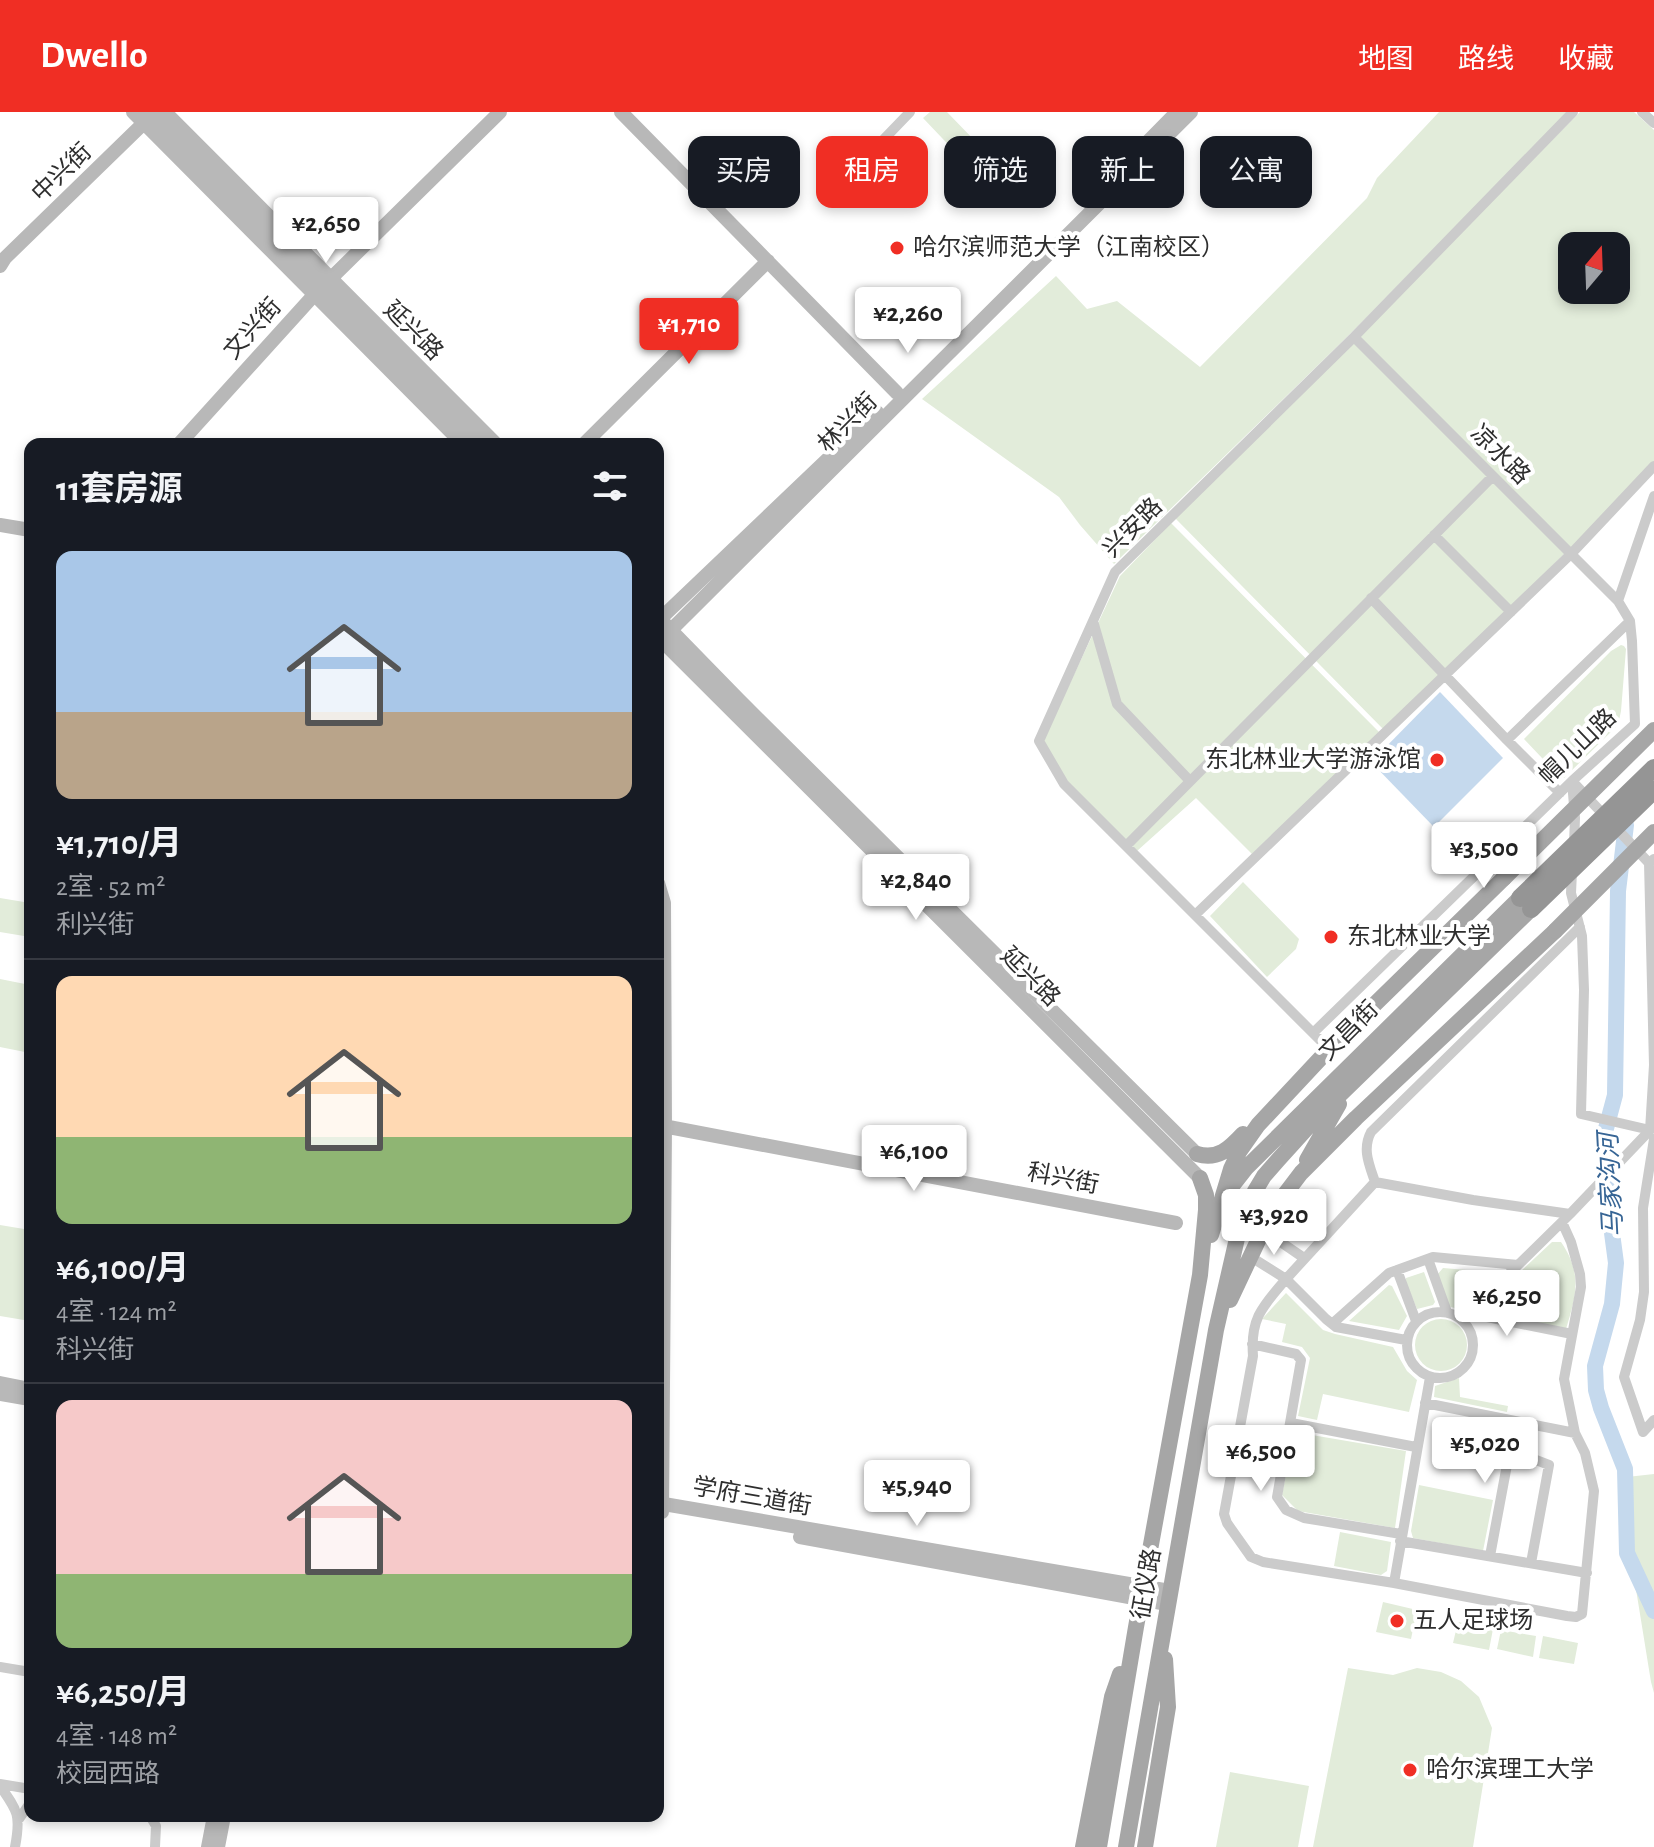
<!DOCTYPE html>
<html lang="zh">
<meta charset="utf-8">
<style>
:root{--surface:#171b24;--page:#242831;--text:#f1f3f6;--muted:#9ea1a6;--line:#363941;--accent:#f02e24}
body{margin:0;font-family:"Alegreya Sans","Noto Sans SC",sans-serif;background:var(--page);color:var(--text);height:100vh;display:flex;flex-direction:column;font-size:30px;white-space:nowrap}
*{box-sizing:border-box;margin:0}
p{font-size:26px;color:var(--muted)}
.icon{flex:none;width:44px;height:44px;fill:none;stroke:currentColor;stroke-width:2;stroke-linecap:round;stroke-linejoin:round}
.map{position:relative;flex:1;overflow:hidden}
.sheet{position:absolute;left:24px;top:326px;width:640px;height:1384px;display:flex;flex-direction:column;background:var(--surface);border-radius:16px;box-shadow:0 4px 12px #0003}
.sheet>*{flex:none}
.top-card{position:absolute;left:688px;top:24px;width:760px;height:72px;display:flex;gap:16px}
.needle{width:52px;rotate:19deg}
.controls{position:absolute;left:1558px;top:120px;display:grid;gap:16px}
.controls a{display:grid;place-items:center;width:72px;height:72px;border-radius:16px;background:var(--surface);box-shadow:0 4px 12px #0003;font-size:40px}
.price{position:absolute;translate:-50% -68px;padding:0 18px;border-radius:8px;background:#fff;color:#222;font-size:26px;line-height:52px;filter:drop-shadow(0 2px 4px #0008)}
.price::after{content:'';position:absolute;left:50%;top:48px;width:24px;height:18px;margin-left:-12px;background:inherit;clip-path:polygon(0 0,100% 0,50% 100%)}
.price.current{background:var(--accent);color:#fff}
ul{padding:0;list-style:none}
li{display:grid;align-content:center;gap:16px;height:424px;padding:0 32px}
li+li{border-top:2px solid var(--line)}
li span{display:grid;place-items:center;height:248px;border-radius:16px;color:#555}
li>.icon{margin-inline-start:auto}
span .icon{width:144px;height:144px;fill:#fffc;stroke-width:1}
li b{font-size:34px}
h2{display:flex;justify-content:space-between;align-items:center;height:96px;padding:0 32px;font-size:34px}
.chip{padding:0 28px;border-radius:16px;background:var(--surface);box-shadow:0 4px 12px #0003;font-size:28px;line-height:72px}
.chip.current{background:var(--accent);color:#fff}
header{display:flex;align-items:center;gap:48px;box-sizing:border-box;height:112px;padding:0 40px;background:var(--accent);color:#fff}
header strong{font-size:38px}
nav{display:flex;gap:44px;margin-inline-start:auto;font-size:28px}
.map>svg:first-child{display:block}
</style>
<header>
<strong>Dwello</strong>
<nav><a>地图</a><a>路线</a><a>收藏</a></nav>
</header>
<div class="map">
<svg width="1654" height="1735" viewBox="0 0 1654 1735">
<rect width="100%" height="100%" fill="#fff"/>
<!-- green -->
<path fill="#e2ecda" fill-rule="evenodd" d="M930,0H947L977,31L961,46L923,6Z
M1439,0H1568L1352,220L1114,452L1080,413L1059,385L922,287L1056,164L1087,197L1117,189L1200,255L1367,86L1377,66Z
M1580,0H1634L1654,18V350L1571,438L1358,224ZM1572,134H1616V178H1572Z
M1354,229L1565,441L1385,619L1175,406Z
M1171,411L1380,621L1252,742L1196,686L1137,739L1068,670L1043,629L1120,464Z
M1621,533L1624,534L1626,537L1621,599L1618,613L1564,666L1560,665L1524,627L1611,539Z
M1243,770L1299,827L1296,837L1267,865L1210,804Z
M0,786L30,791V825L0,820Z
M0,867L30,873V941L0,935Z
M0,1113L30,1118V1209L0,1204Z
M1552,1130H1561C1583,1162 1576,1184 1566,1217L1494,1205L1489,1200V1193L1501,1178Z
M1443,1156L1491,1160L1501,1159L1461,1198L1448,1194L1437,1163Z
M1424,1160L1435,1190L1433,1193L1417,1197L1406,1171V1166Z
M1389,1173L1392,1174L1407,1204L1399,1218L1349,1209Z
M1286,1181L1323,1218L1335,1222L1393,1235L1407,1259L1417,1268L1409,1300L1323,1282L1317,1308L1298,1304L1310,1246L1302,1235L1282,1230L1286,1212L1262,1207Z
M1415 1233a26 26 0 1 1 52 0a26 26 0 1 1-52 0Z
M1459,1266L1460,1285L1508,1294L1507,1300L1434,1285L1435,1274Z
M1294,1320L1406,1339L1395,1416L1298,1399L1282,1383Z
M1654,1362V1581L1651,1570L1618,1366Z
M1419,1373L1493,1388L1483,1439L1413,1426L1411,1419Z
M1340,1420L1391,1430L1387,1459L1381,1463L1334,1454Z
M1383,1490L1417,1498L1411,1527L1376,1520Z
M1458,1510L1493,1517L1489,1538L1453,1531Z
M1501,1518L1536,1524L1533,1545L1497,1537Z
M1543,1524L1578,1531L1574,1552L1539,1546Z
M1348,1556L1393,1563L1417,1556L1441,1560L1461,1569L1479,1585L1492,1616L1473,1735H1313Z
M1230,1660L1309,1674L1298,1735H1216Z"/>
<!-- water -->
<path fill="#c5d9ed" d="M1440,580L1503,646L1434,715L1371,650Z"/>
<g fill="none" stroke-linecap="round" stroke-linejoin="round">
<!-- river -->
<path stroke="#c5d9ed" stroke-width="16" d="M1626,713L1618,779L1615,983L1604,1024L1608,1091L1616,1151L1612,1192L1595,1254L1596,1278L1601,1296L1625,1357L1627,1441L1654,1499"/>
<!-- street -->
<path stroke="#cbcbcb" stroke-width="10" d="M1642,0L1654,11
M884,27L910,0
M1354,225L1618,489
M1434,423L1511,500
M1371,486L1507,628
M1093,509L1117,592L1190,669
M1572,669L1575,706L1574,732
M1572,669L1649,751
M1560,681L1507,628L1630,509
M1126,734L1493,364
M1572,760L1571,781L1582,824L1584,878L1581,1002L1650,1018
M1195,803L1571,442L1654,354
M1313,921L1572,669L1635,612L1632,529L1630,509L1618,489L1654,384
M1329,937L1064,672L1039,629L1115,460L1354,225L1573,0
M1650,1018L1654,953L1649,751L1654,747
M1654,1027L1643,1096L1644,1180L1640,1208L1624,1265L1643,1320L1654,1308
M1375,1070C1369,1052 1362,1037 1371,1020L1580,815
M1263,1118L1304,1146
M1251,1145L1286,1167C1263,1194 1250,1206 1253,1244L1224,1402L1227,1411L1251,1445L1263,1450L1394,1471
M1428,1147L1447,1200
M1397,1158L1416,1209
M1484,1187L1487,1205L1572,1222
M1407 1233a33 33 0 1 1 66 0a33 33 0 1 1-66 0Z
M1462,1208L1570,1102L1653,1015
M1332,1212L1389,1161L1433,1145L1518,1153
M1406,1228L1336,1215L1326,1207L1286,1167L1375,1070L1473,1088L1570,1102
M1252,1232L1296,1242L1301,1248L1277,1385L1286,1398L1304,1406L1401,1422
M1430,1265L1394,1471L1567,1504L1576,1505L1582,1502L1594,1379L1585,1341L1575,1321L1564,1267L1581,1175L1580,1162L1571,1130L1562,1110
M1425,1291L1575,1321
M1291,1311L1416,1335
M1508,1337L1549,1353L1531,1451
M1400,1429L1587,1461
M1490,1444L1515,1310
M0,1555L30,1560
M0,1672L30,1677
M0,1674C18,1699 21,1704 15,1735
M150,1704L156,1714L155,1735
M19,1707L30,1691"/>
<!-- secondary -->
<path stroke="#b8b8b8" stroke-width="14" d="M133,0L463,332
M148,0L478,332
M165,0L496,332
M621,0L897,281
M1124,54L1177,0
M0,154L5,146L150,5
M179,332L314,183L500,0
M584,332L768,149
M0,413L30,418
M658,505L739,588L1197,1042
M658,509L877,300
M667,522L1191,0
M658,525L1200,1066
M658,771L664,791L665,1014L662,1400
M658,1013L1176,1111
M0,1271L30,1277
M0,1282L30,1287
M658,1391L1170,1479
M800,1425L1167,1492
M208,1735L214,1704
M218,1735L224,1704"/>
<!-- primary -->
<path stroke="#a6a6a6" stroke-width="16" d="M1197,1042C1218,1048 1229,1037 1243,1022
M1307,1048L1339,992
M1228,1079L1246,1056L1520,786
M1211,1123L1231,1057L1239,1040L1258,1013L1331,935L1504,766
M1230,1188L1264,1116L1282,1086L1301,1061L1356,1006L1555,819
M1083,1735L1112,1585L1120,1562
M1099,1735L1136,1515L1200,1163L1206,1098V1083L1200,1066
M1126,1735L1216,1218L1238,1122L1255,1079L1264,1064L1278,1048L1317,1005L1531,797
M1145,1735L1168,1595L1165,1547"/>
<!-- primary-bridge -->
<path stroke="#a6a6a6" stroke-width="16" d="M1504,766L1654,618
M1555,819L1654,720"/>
<!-- highway-bridge -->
<path stroke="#959595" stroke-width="18" d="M1520,786L1654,656
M1531,797L1654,678"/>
</g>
<!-- markers -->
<g fill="#f02e24" stroke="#fff" stroke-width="3">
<circle cx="897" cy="136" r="8"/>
<circle cx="1437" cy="648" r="8"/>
<circle cx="1331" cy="825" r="8"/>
<circle cx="1397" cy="1509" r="8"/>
<circle cx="1410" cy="1658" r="8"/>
</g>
<g text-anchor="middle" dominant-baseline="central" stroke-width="8" stroke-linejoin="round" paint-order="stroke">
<!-- street labels -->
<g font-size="24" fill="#2e2e2e" stroke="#fff">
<text transform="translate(62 61) rotate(-44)">中兴街</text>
<text transform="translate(253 217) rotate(-48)">文兴街</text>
<text transform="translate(413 219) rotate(45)">延兴路</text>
<text transform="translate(848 311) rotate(-45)">林兴街</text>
<text transform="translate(1500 343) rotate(45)">凉水路</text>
<text transform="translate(1133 416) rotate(-45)">兴安路</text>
<text transform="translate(1578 635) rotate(-44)">帽儿山路</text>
<text transform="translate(1030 865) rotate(45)">延兴路</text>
<text transform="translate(1349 919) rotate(-45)">文昌街</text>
<text transform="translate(1063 1067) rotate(11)">科兴街</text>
<text transform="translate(752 1385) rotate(10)">学府三道街</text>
<text transform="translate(1147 1472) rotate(-80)">征仪路</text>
</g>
<!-- poi labels -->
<g font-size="24" fill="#2e2e2e" stroke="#fff" text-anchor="start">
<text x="913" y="136">哈尔滨师范大学（江南校区）</text>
<text x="1421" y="648" text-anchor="end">东北林业大学游泳馆</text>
<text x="1347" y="825">东北林业大学</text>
<text x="1413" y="1509">五人足球场</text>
<text x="1426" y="1658">哈尔滨理工大学</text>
</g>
<!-- water labels -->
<g font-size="26" font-style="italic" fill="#376595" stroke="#fff">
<text transform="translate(1611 1073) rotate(-93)">马家沟河</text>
</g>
</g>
</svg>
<div class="controls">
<a><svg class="needle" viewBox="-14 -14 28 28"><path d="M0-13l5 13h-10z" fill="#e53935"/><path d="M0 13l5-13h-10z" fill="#9ea1a6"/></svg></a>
</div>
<b class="price" style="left:326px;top:153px">¥2,650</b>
<b class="price" style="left:908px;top:243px">¥2,260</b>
<b class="price current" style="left:689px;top:254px">¥1,710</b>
<b class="price" style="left:1484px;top:778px">¥3,500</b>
<b class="price" style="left:916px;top:810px">¥2,840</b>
<b class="price" style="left:914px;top:1081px">¥6,100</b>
<b class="price" style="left:1274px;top:1145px">¥3,920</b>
<b class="price" style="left:1507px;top:1226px">¥6,250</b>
<b class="price" style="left:1485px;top:1373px">¥5,020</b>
<b class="price" style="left:1261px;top:1381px">¥6,500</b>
<b class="price" style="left:917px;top:1416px">¥5,940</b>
<div class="top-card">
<a class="chip">买房</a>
<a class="chip current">租房</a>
<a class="chip">筛选</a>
<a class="chip">新上</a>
<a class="chip">公寓</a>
</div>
<section class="sheet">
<h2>11套房源<svg class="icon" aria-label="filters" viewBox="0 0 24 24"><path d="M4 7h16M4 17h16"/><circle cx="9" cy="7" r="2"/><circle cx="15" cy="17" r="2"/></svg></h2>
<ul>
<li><span style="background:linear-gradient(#a9c7e8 65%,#b9a48a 0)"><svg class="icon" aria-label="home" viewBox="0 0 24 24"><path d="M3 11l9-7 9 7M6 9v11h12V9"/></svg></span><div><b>¥1,710/月</b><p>2室 · 52 m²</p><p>利兴街</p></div></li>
<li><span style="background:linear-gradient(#ffd9b3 65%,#8fb573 0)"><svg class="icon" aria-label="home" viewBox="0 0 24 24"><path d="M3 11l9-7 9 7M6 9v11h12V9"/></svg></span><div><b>¥6,100/月</b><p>4室 · 124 m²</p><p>科兴街</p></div></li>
<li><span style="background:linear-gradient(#f6c9c9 70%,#8fb573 0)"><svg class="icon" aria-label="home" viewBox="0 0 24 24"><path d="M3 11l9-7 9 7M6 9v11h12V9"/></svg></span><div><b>¥6,250/月</b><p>4室 · 148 m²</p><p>校园西路</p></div></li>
</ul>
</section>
</div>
